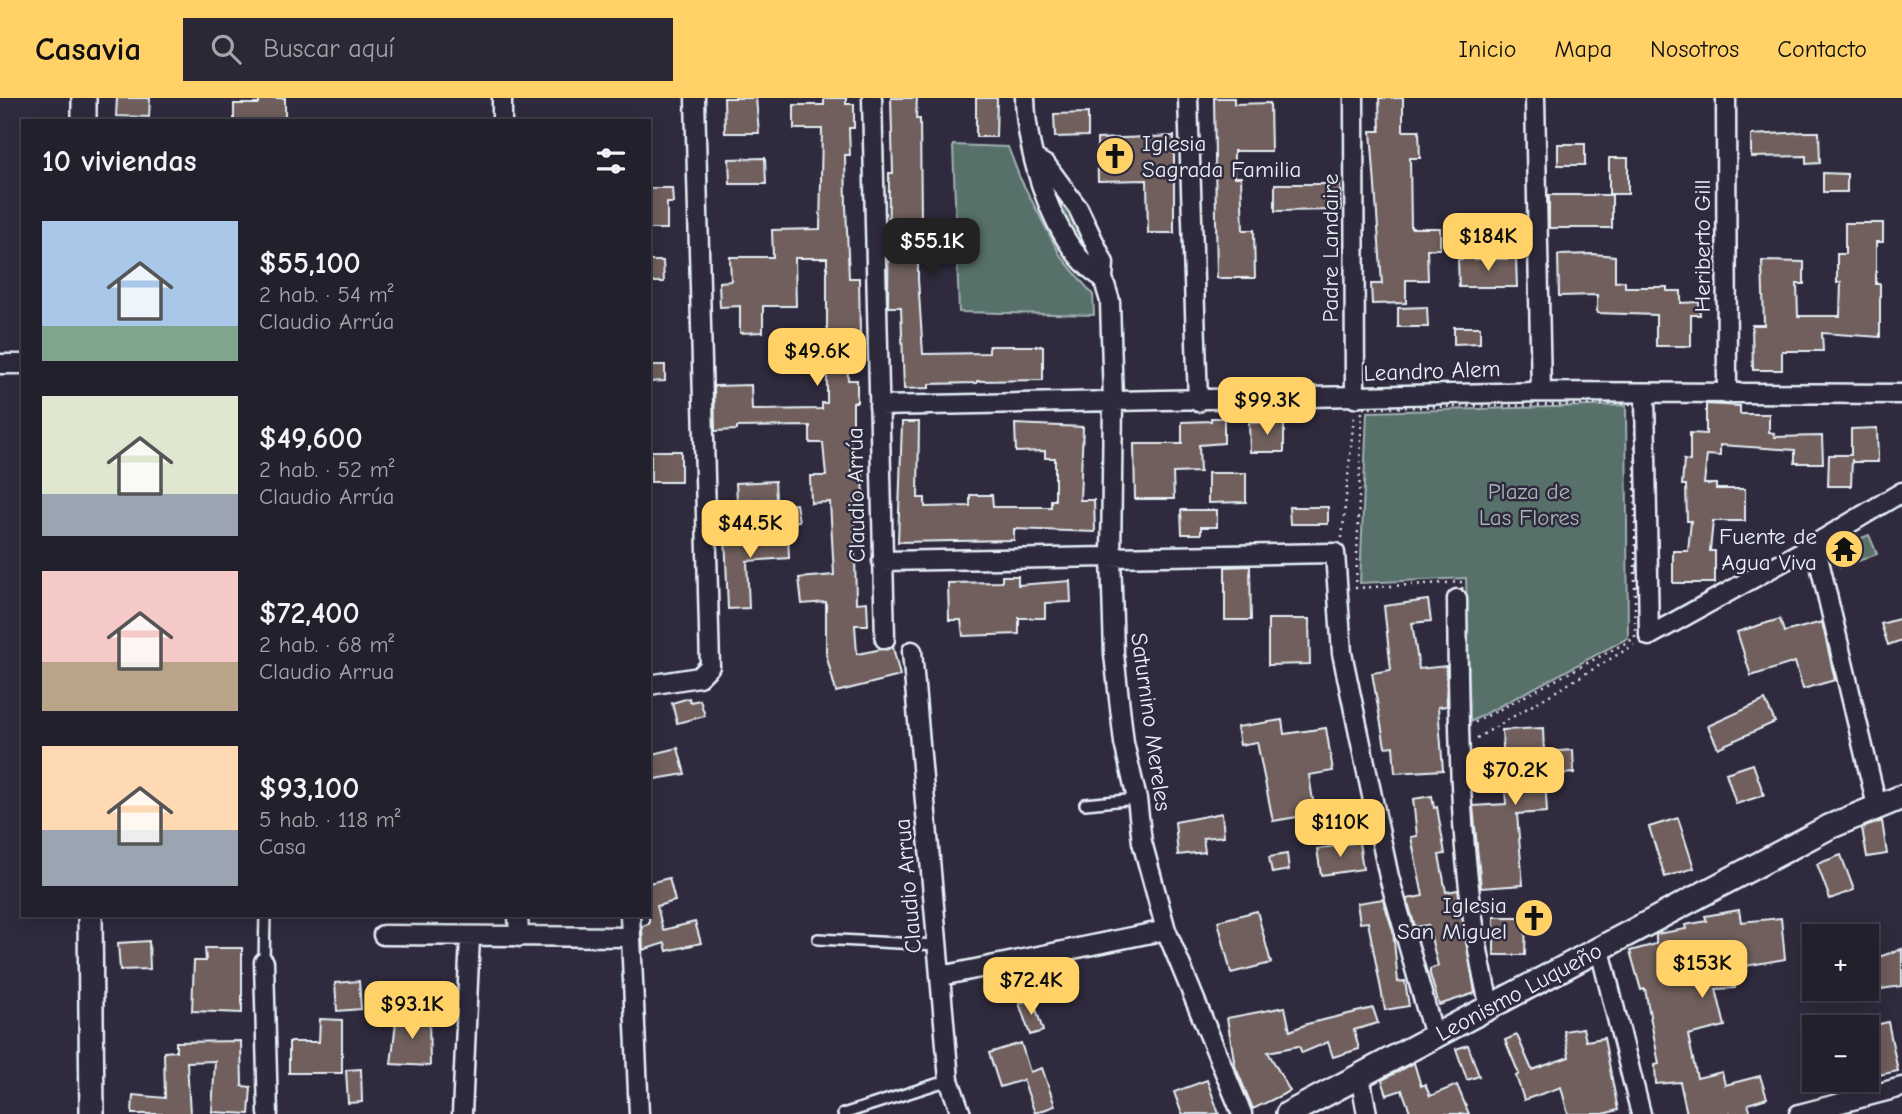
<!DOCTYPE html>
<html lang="es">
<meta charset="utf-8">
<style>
:root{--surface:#23202e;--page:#2b2836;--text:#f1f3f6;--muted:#a3a3aa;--line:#403e4a;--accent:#ffd166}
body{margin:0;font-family:"Comic Neue",sans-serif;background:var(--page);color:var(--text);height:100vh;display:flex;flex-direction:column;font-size:26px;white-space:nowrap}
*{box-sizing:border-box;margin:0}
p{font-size:23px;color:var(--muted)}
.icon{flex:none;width:38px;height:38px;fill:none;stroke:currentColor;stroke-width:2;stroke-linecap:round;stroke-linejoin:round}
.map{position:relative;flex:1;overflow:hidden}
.side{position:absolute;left:21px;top:21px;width:630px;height:798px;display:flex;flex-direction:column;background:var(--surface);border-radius:0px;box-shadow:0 4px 18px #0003,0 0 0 2px var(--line)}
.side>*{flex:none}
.fabs{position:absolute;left:1802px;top:826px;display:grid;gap:14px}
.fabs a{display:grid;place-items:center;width:77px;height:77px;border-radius:0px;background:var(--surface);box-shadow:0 4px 18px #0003,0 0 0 2px var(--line);font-size:35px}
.price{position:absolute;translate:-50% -60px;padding:0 16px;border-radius:14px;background:var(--accent);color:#111;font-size:23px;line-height:46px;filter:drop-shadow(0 2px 4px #0008)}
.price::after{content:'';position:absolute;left:50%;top:42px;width:21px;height:16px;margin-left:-10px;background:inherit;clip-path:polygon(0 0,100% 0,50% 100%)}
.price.active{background:#222;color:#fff}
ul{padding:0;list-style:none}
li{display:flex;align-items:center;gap:21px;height:175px;padding:0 21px}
li span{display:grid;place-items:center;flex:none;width:196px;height:140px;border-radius:0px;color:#555}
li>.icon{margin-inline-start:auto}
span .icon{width:84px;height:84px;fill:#fffc;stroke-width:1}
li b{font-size:30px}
h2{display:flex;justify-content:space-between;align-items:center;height:84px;padding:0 21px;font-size:30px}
header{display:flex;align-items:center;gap:42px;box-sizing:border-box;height:98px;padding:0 35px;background:var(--accent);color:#111}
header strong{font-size:33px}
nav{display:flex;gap:38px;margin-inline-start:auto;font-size:24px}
.search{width:490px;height:63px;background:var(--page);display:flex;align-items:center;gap:18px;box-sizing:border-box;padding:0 24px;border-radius:0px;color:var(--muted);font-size:26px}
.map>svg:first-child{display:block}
</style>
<header>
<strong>Casavia</strong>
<div class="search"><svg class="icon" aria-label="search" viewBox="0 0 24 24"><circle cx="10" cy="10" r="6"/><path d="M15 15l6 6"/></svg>Buscar aquí</div>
<nav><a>Inicio</a><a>Mapa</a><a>Nosotros</a><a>Contacto</a></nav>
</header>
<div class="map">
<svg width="1902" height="1016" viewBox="0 0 1902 1016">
<rect width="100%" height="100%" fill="#2f2a3d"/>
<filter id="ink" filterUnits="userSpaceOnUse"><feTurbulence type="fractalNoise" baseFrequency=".0143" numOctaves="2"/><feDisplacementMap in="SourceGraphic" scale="14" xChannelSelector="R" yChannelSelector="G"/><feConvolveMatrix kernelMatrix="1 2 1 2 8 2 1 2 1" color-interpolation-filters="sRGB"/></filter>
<g filter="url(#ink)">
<!-- green -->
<path fill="#596f6a" stroke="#a0b0b1" stroke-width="2" d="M953,47L1008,49L1020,80L1060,157L1093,197L1094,217L959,214Z
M1039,68L1080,121L1097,171L1069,131Z
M1626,307L1628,540L1470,624L1466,480L1360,485L1367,314Z
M1869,437L1877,456L1840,470L1833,451Z"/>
<!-- building -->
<path fill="#6f5f5c" stroke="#e8f1f8" stroke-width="2" d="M117,0H150L149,19L116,18Z
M259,0H285V23H234V6H259Z
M724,0H756L759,35H725Z
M824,0H846V6H854V30H849L850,57H845L846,108L849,180H859L860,235H847L848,282H857V304H853V327H850L852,377L863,376L864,403H854L856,505L867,504L868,527H855L857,556L893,549L900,578L836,594L826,556V504L802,506L799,480L834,477L830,404L811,405L810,378H826L823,345H810V328L737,329V332L715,333L714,288L751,287L752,312L822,311V305H827V160H795L796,208H763V234L740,235V208L720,209L719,184L731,183L730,159H773L772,132L820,131L822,31H794V7H824Z
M891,0H917L916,21H920L921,119H918V181L923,256L989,255V248H1043V282L977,283V285L929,286V290L904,291L901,209H888L889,75H893Z
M976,0H997L996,39H976Z
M1214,0H1234V6L1270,5L1271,53H1234V79H1241L1243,132H1254L1255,180H1217Z
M1379,0H1403V33H1419L1420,60H1410L1411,130H1440V151H1427L1428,182H1406V205L1372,206L1371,186H1382L1371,33H1380Z
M1088,15V38L1055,39L1054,16Z
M1805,34H1819L1820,65L1806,66V58L1751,59V37Z
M1174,38V135H1148L1147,82L1098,83L1097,41Z
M1558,46H1585V67H1558Z
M765,60L766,86H730L729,61Z
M1609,60H1628V96H1609Z
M1823,75L1847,76V94H1823Z
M1275,86H1340L1341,112L1275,113Z
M649,90H672L673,105H667V131H649Z
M1549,97H1612V130H1549Z
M1845,125H1883V144H1876V186H1880V239L1822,235L1823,253H1782V272H1753L1752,227H1764L1762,163L1804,164V186H1797L1798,218H1840L1841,184L1837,185V156H1845Z
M1593,156L1615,158V184L1625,183V189H1667V193H1681V205L1699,204L1700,217H1691V248H1656V217L1597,215V197L1559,198L1558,157Z
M1458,161H1516L1517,189H1459Z
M649,163H663L664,184H649Z
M1427,209L1428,229H1398V210Z
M1454,229H1480V245L1454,246Z
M649,267H665V283L649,284Z
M1706,306L1740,308V316H1769V334L1774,335V339L1822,338L1823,365H1795V352L1720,347V358L1707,357L1704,386H1716V391H1745V423H1713L1710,453H1715V485H1673V453H1688L1691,423H1687L1686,387H1682L1684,362L1690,363V335L1706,336Z
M1211,320H1224V345L1199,347L1200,374L1173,375L1174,401H1135L1134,346H1182V324L1211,323Z
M902,324H919L918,400H925V409L970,408V397H992L993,409H1051V402H1055V360H1045V353L1016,354L1015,326L1083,329L1080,402H1094L1095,434L1014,431V442L898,444Z
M1284,324V354H1250L1249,325Z
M1877,330L1878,364H1852V361L1851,388H1828L1829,357H1851V331Z
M651,353H681V384H651Z
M1208,375H1246V404L1208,405Z
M775,383L776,401L737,403L736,385Z
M796,406L799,423L782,426L780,408Z
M1289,409H1328V426H1290Z
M1181,412H1217V429H1201V436H1182Z
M788,433L789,460L747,463L749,510L728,511L725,436Z
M1250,468L1251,522H1225V469Z
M1002,478H1018V487L1070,483L1071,504L1045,505V520H1019V536L963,538L961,522H949L948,485L1002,484Z
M1428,502L1431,523L1412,525L1419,571L1446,568L1447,608L1438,609L1443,672L1395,675L1393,648L1385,649L1372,575L1391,572L1384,508Z
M1902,520V542L1888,547L1881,526Z
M1268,521H1309L1310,566L1268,567Z
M1780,521L1784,534L1822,524L1835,582L1803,591L1795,564L1751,578L1737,534Z
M689,600L690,604L700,602L705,618L677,625L672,605Z
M1765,602L1775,624L1718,650L1708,628Z
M1282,622L1284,636L1326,630L1333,673L1309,677L1315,716L1273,723L1257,644L1240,647L1237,629Z
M1543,630L1544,654L1573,652L1574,675L1545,677L1547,714L1517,716L1523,787L1481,790L1473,708L1506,706L1505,688L1530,684L1527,665L1504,667L1502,632Z
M678,650L685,676L649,682V663L654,662L653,656Z
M1753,666L1764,697L1736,706L1726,675Z
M1432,698L1434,710L1437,709L1445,756L1439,757L1446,794L1458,792L1475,895L1439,907L1430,876V871L1438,868L1428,827L1415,829L1407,801L1423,798L1411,739L1417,738L1413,701Z
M1222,715L1224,738L1203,740L1205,754L1178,757L1175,724Z
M1678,720L1694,770L1665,779L1649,729Z
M1882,723L1887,756L1867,759L1862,730Z
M1359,744L1363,771L1321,777L1317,751Z
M1287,756L1289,772L1272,775L1269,759Z
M1841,757L1854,792L1830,801L1817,766Z
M669,780L675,803L657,808L663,832L695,824L701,845L667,853L665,845L643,852L642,828L649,826V785Z
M1383,801L1393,833L1398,884L1405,883L1409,908L1385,912L1368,824L1360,825L1357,805Z
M1739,812L1741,824L1781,820L1785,861L1734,870L1735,890L1716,891L1725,928L1688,937L1697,980L1722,974L1725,987L1760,978L1767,1000L1748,1006L1751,1016H1687L1680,984L1656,986L1655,967L1659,966L1645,891L1641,892L1630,853L1656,846V836L1686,831L1685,827L1707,823L1705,818Z
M1257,813L1271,865L1231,875L1218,823Z
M1494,819H1526L1525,857H1494Z
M149,843L150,871L120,872L118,845Z
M205,850H242V915L192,913L194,863H206Z
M1902,851V888L1867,893V863Z
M359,883L361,911L337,913L335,885Z
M1033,901L1043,933L1030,937L1019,905Z
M1285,909L1290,933L1307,926L1373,910L1378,925L1354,932L1359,951L1333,959L1328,944L1302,955L1299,948L1268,954L1290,993L1253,1011L1235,968L1227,920Z
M397,916L429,918L430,968L391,966Z
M320,921L342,922V975H289V944H319Z
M1888,924L1898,973L1869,979L1867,929Z
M1583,930L1586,943L1604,940L1618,1012L1603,1016H1568L1561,989L1524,1002L1516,978L1519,976L1505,942L1517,937L1532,972L1569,959L1564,933Z
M241,943L242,988L251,989L249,1016L212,1014L215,963L187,964L190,1016H132L133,997L165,1000L164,954L176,953V944Z
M1021,945L1030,974L1042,970L1055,1008L1035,1015L1023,982L1000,989L989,955Z
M1468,947L1479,978L1467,982L1456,951Z
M1414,965L1421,988L1425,986L1430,998L1457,987L1469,1016H1411L1402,992L1387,997L1382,982Z
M361,971L362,1004L348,1005L346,972Z
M1207,982L1219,1016H1182L1174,994Z"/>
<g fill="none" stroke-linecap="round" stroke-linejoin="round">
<!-- service casing -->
<g stroke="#e8f1f8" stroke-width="14">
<path id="service" d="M1085,706L1137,701
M818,841L938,847
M264,864L265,817
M843,1016L949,982"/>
</g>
<!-- minor casing -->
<g stroke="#e8f1f8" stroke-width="23">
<path id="minor" d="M872,0L885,541
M1025,0C1026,54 1053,150 1103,180
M1188,0L1198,304
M1354,0L1355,300
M1535,0L1541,294
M1726,0L1727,296
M502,23V0
M1034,60L1047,68L1078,110L1104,165L1103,180L1110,203L1113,304L1111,458L1114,556L1124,645L1137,701L1142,744L1166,832L1242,1016
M0,266H23
M1645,296L1649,538L1815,446L1902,394
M879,308L1541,294L1902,296
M1815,446L1877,708
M882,463L1335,455L1342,555L1389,779L1434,938
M1457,501C1459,638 1457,775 1490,909
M912,553L949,982L961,1016
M649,587L699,579L710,568L695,0
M518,817L519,839
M630,817L639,1016
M383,837L631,839
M1600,852L1641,1016
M264,864L268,1016
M941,878L1166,832
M1360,978L1367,1016
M462,1016L470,839
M1799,1016L1902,989"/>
</g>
<!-- tertiary casing -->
<g stroke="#e8f1f8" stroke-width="28">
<path id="tertiary" d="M84,23V0
M90,817L92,1016
M1288,1016L1829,729L1902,699"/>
</g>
<!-- path -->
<path stroke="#e8f1f8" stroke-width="2.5" stroke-dasharray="2 5" stroke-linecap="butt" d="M1635,306V540L1468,628L1462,484L1356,490L1362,310Z
M1342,440L1354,318
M1477,640L1634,547"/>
<!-- service -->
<use href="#service" stroke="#2f2a3d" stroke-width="9"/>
<!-- minor -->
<use href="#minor" stroke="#2f2a3d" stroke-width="18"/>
<!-- tertiary -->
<use href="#tertiary" stroke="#2f2a3d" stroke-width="23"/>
</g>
</g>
<!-- icons -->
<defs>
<g id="church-disc" transform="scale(2.0125)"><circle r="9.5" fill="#ffd166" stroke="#2f2a3d"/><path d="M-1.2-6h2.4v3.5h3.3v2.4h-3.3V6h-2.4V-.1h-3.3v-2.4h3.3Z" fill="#111"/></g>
<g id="temple-disc" transform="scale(2.0125)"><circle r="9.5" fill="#ffd166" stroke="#2f2a3d"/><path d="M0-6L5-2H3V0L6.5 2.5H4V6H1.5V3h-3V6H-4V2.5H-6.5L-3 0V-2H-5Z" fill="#111"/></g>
</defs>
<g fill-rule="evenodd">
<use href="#church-disc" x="1115" y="58"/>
<use href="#temple-disc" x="1844" y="451"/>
<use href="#church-disc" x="1534" y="820"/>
</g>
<g text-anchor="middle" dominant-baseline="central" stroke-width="5" stroke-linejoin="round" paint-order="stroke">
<!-- poi labels -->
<g font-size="23" fill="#e8f1f8" stroke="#2f2a3d" text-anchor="end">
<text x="1142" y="45" text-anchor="start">Iglesia<tspan x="1142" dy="26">Sagrada Familia</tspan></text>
<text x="1817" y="438">Fuente de<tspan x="1817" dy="26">Agua Viva</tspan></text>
<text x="1507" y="807">Iglesia<tspan x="1507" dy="26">San Miguel</tspan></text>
</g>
<!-- street labels -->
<g font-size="23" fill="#e8f1f8" stroke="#2f2a3d">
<text transform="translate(1702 148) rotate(-90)">Heriberto Gill</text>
<text transform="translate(1330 150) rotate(-90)">Padre Landaire</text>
<text transform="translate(1432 273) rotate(-2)">Leandro Alem</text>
<text transform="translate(856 397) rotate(-91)">Claudio Arrúa</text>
<text transform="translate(1151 624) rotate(82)">Saturnino Mereles</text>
<text transform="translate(908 788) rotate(-95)">Claudio Arrua</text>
<text transform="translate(1519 894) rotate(-28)">Leonismo Luqueño</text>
</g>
<!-- park labels -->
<g font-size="23" fill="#a8b6b8" stroke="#2f2a3d">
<text x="1529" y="393">Plaza de<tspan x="1529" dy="26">Las Flores</tspan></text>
</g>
</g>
</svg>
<div class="fabs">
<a>+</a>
<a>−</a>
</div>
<b class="price" style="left:1488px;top:175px">$184K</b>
<b class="price active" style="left:932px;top:180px">$55.1K</b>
<b class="price" style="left:817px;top:290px">$49.6K</b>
<b class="price" style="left:1267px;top:339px">$99.3K</b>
<b class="price" style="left:750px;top:462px">$44.5K</b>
<b class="price" style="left:1515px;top:709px">$70.2K</b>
<b class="price" style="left:1340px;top:761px">$110K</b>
<b class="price" style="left:1702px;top:902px">$153K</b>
<b class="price" style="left:1031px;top:919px">$72.4K</b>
<b class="price" style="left:412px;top:943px">$93.1K</b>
<section class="side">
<h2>10 viviendas<svg class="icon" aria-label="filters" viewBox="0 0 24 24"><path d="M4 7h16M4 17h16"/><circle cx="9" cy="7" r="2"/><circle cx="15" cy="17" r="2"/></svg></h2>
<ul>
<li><span style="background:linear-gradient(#a9c7e8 75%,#7fa58c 0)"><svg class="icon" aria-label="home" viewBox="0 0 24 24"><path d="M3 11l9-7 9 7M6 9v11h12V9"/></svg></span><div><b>$55,100</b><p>2 hab. · 54 m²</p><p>Claudio Arrúa</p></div></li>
<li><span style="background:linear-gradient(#dfe7d0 70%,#9aa5b1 0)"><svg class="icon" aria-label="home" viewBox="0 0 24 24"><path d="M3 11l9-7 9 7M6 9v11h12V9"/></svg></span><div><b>$49,600</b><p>2 hab. · 52 m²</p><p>Claudio Arrúa</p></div></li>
<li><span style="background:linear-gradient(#f6c9c9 65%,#b9a48a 0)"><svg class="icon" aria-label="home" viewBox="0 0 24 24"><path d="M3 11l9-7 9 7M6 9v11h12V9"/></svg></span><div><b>$72,400</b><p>2 hab. · 68 m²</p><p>Claudio Arrua</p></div></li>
<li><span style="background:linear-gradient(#ffd9b3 60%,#9aa5b1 0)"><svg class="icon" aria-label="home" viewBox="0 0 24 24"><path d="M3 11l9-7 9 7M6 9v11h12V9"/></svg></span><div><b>$93,100</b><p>5 hab. · 118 m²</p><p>Casa</p></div></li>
</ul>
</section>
</div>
